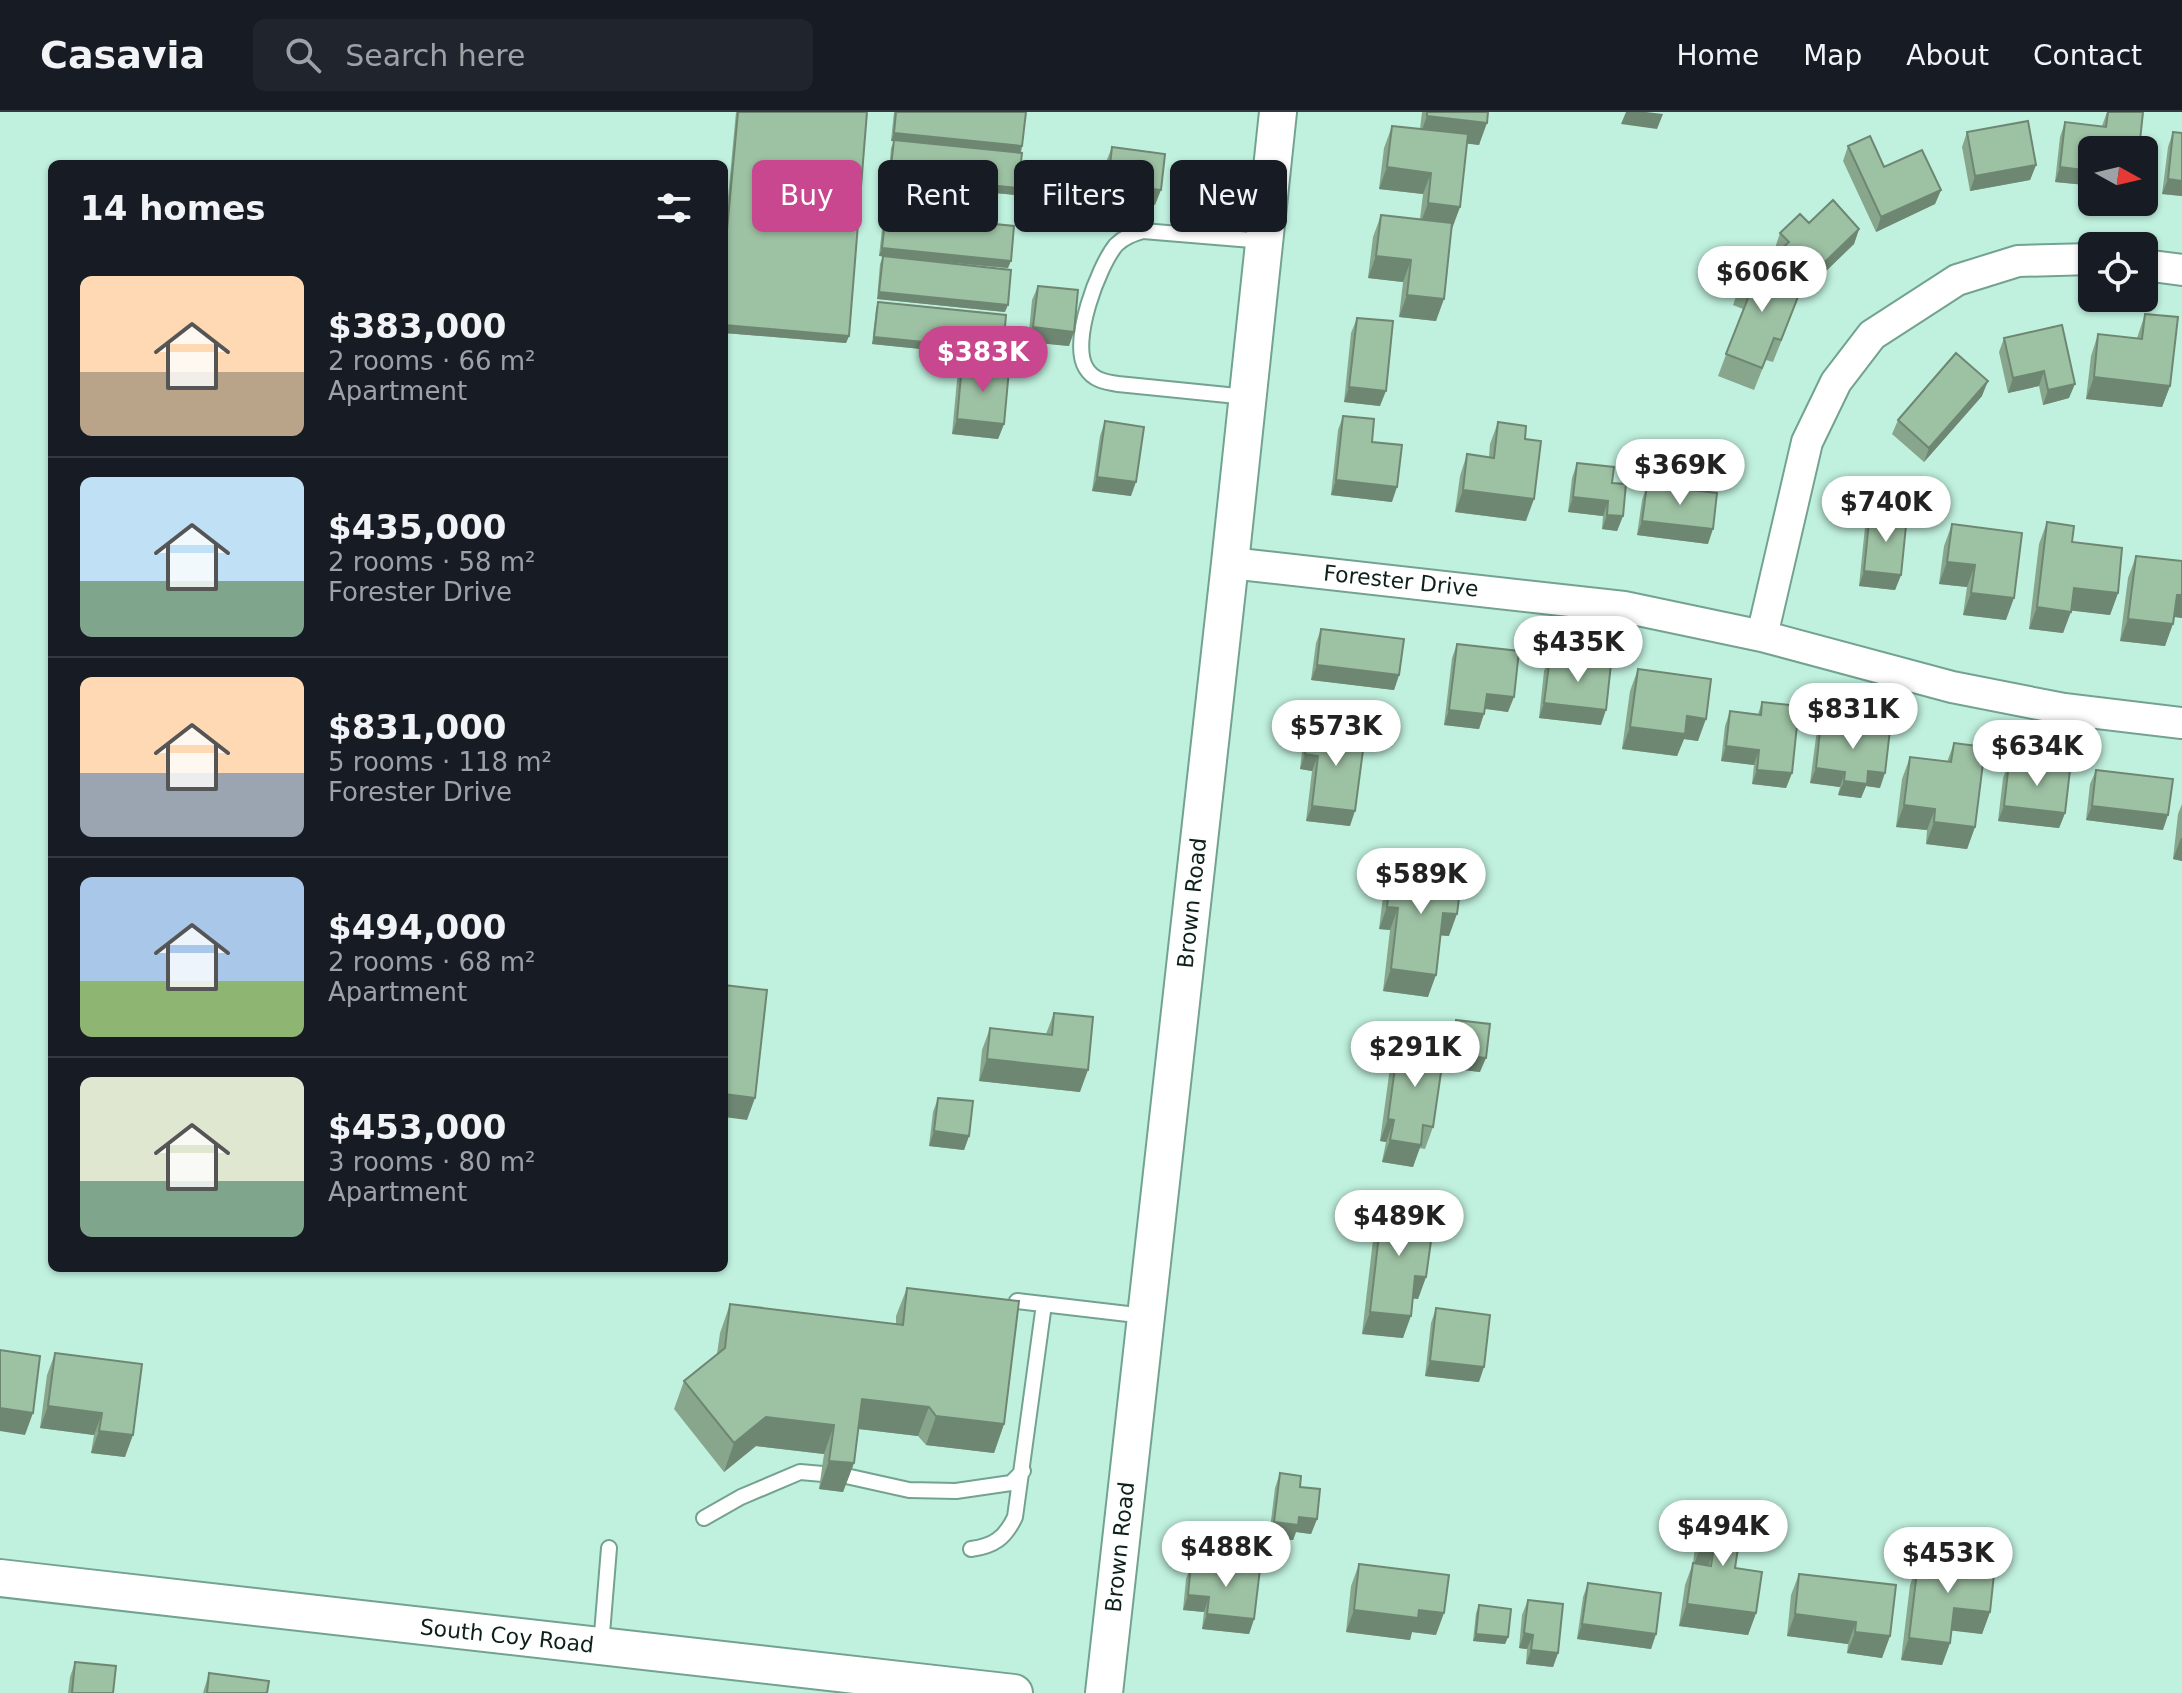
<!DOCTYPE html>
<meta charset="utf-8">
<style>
:root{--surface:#171b24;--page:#20242c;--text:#f1f3f6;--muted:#9ea1a6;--line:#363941;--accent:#c9478f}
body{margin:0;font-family:"DejaVu Sans",sans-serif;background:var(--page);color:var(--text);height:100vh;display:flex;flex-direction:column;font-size:30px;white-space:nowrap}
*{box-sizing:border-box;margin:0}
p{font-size:26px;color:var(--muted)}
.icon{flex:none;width:44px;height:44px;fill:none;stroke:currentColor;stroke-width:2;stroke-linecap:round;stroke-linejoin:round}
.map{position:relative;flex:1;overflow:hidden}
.sheet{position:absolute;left:48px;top:48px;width:680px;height:1112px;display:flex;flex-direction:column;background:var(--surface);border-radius:12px;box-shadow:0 2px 6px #0004}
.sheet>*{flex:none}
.hud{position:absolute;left:752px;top:48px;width:760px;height:72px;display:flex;gap:16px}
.needle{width:52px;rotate:98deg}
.controls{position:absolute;left:2078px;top:24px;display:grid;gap:16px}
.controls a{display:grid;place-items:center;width:80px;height:80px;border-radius:12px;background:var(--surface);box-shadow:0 2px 6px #0004;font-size:40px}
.price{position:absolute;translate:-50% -68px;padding:0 18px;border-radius:28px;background:#fff;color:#222;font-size:26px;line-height:52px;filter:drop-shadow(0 2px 4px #0008)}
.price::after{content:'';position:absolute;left:50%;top:48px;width:24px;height:18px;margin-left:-12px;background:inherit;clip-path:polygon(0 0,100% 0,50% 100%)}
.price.selected{background:var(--accent);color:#fff}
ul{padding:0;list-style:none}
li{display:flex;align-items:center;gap:24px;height:200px;padding:0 32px}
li+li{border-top:2px solid var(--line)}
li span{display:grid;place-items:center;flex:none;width:224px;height:160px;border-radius:12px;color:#555}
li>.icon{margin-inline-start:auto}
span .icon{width:96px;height:96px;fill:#fffc;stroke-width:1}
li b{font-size:34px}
h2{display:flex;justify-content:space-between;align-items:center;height:96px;padding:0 32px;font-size:34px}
.tag{padding:0 28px;border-radius:12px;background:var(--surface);box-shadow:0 2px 6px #0004;font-size:28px;line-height:72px}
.tag.selected{background:var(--accent);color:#fff}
header{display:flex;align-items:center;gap:48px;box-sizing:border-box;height:112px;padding:0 40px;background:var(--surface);border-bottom:2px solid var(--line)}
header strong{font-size:38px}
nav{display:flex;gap:44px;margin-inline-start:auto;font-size:28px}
.search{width:560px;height:72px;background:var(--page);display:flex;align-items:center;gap:20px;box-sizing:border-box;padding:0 28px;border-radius:12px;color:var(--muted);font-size:30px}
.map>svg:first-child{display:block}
</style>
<header>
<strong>Casavia</strong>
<div class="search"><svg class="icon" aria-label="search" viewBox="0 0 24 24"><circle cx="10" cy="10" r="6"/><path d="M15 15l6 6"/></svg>Search here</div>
<nav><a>Home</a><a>Map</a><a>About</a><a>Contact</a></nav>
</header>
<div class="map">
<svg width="2182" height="1581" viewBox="0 0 2182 1581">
<rect width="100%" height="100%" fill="#c0f1de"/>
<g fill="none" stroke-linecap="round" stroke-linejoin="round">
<!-- service casing -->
<g stroke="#73a291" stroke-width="18">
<path id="service" d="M1247,285L1118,272C1105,270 1093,268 1086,256C1070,230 1098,155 1116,133C1124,125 1133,122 1143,119L1264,129
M1017,1189L1145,1204
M704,1406L741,1385L800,1360L846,1364L909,1378L956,1379L1011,1371L1023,1359
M971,1437C994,1434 1005,1426 1015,1405L1044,1192
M601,1534L609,1436"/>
</g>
<!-- minor casing -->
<g stroke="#73a291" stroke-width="34">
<path id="minor" d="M2144,153L2182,158
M1230,451L1624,495L1762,524L1952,575L2064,597L2182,611
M1762,524L1807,330L1836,270L1872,223L1957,168L2018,149L2092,147"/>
</g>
<!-- tertiary casing -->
<g stroke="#73a291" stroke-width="40">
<path id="tertiary" d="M0,1466L1014,1581
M1104,1581L1230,451L1278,0"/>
</g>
<!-- service -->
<use href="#service" stroke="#fff" stroke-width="14"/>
<!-- minor -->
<use href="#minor" stroke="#fff" stroke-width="30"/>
<!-- tertiary -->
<use href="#tertiary" stroke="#fff" stroke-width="36"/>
</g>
<!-- wall -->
<path fill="#87a68c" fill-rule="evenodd" d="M736,0H867L849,224L846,231L724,221V128Z
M894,0H1026L1016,83L888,71L891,36L894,29H891Z
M1422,0H1488L1479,33L1467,31L1460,95L1451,117L1436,209L1399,205L1403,170L1368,166L1373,125L1381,103L1420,107L1423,82L1379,77L1384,36L1392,14L1420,17Z
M2107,0H2143L2092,38V66H2089L2086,73L2055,70L2060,25L2065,10L2102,14Z
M1967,20L2036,53L2030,68L1970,79L1962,35Z
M2173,20L2182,84L2162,82L2168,35Z
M1848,34L1884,55L1941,78L1935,92L1876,120L1843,49Z
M1112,35L1155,93L1102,86L1106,50Z
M886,101L1008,156L879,144L883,108Z
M1809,111L1859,117L1854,132L1798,186L1773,250L1766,248L1754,278L1718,264L1743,197L1733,193L1750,146L1772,154L1776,142L1779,140L1775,136L1780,121ZM1775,162L1784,170L1773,167Z
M883,144L1005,200L877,187L880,152Z
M1038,174L1069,234L1028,230L1032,188Z
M878,190L1000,245L872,232L876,197Z
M2145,202L2170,274L2162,295L2086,287L2091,244L2098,222L2137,226Z
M1357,206L1380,294L1344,290L1351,221Z
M2062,213L2069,286L2043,293L2039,274L2008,281L1999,240L2004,226Z
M962,253L1004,312L998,327L952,322L957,268Z
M1982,284L1924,350L1892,322L1898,308Z
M1343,304L1372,330L1392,390L1331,383L1338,318Z
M1105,309L1131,384L1092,379L1100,324Z
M1498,310L1526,409L1455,400L1460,364L1467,342L1489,345L1490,332Z
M1577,351L1612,371L1623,404L1617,419L1602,417L1603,404L1568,400L1572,366Z
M1647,373L1708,432L1637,423L1642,388Z
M1870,400L1901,463L1895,478L1859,474L1865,415Z
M2047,410L2072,430L2118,481L2110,503L2071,498L2063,521L2029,517L2039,432Z
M1952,412L2006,508L1963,503L1967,475L1939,472L1944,434Z
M2136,444L2182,449V506L2174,505L2165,534L2120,529L2128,466Z
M1321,517L1399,563L1394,578L1311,568L1316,531Z
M1457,532L1508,600L1485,597L1479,617L1444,613L1452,546Z
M1550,545L1601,613L1539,606L1544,559Z
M1638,557L1698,629L1684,627L1677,644L1622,637L1630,579Z
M1762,590L1792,661L1786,676L1752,672L1754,653L1721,649L1725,614L1730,599L1758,602Z
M1821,610L1880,676L1866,674L1861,686L1838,683L1840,675L1810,671L1816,625Z
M1308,616L1350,714L1306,709L1312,659L1300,657L1303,631Z
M1954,631L1975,715L1967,737L1926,732L1927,718L1896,715L1902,667L1910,645L1947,650Z
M2009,651L2065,701L2059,716L1998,709L2003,666Z
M2096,658L2163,718L2086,708L2090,672Z
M2182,692V749L2173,747L2178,702Z
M1392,754L1449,824L1441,823L1428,885L1383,879L1390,818L1379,817L1384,776Z
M1054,901L1080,980L979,969L982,938L990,916L1046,922Z
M1456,908L1480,960L1447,956L1450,923Z
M1399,926L1433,1015L1425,1037L1419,1036L1413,1055L1382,1050L1386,1030L1380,1029L1391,948Z
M938,986L969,1024L964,1038L929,1034L933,1000Z
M1383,1089L1420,1121L1426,1165L1418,1187L1413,1186L1403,1226L1362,1222L1375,1111Z
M907,1176L1004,1312L994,1341L926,1333L918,1324L858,1317L854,1351L843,1380L819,1377L824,1342L756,1334L724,1360L674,1297L684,1269L717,1242L720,1221L730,1192L896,1212V1204Z
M1436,1196L1479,1270L1425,1264L1431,1211Z
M55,1241L142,1252L125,1345L91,1341L94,1323L40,1316L47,1263Z
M1280,1361L1300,1375L1317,1407L1311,1422L1296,1420L1293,1428L1269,1425L1275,1376Z
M1705,1398L1735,1456L1756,1501L1748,1523L1679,1514L1685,1473L1693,1451L1697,1420Z
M1947,1437L1978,1460L1990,1500L1982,1522L1952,1518L1950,1531L1942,1553L1901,1548L1910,1473L1918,1451L1941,1454Z
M1191,1452L1254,1507L1249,1522L1202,1517L1204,1500L1183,1498L1186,1467Z
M1359,1452L1436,1523L1412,1520L1410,1528L1346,1520L1351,1474Z
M1799,1462L1890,1524L1882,1546L1847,1541L1848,1532L1787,1524L1791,1483Z
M1588,1471L1656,1522L1651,1537L1577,1527L1583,1485Z
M1528,1488L1558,1541L1553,1555L1526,1552L1527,1537L1519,1536L1522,1503Z
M1479,1493L1508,1525L1505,1532L1473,1529L1476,1501Z
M75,1550L113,1581H68L70,1565Z
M209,1561L267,1581H203Z"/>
<!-- shaded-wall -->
<path fill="#6e8772" d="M1626,0H1646L1663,2L1657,17L1621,12Z
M1427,4L1487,11L1479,33L1419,26Z
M894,21L1022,34L1020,42L891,29Z
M2092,52V66H2089L2086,73L2055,70L2060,55Z
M2036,53L2030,68L1970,79L1975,64Z
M1387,55L1431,61L1423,82L1379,77Z
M890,63L1018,76L1016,83L888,71Z
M2168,67L2182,69V84L2162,82Z
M1108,72L1161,78L1155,93L1102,86Z
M1941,78L1935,92L1876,120L1881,105Z
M1428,91L1460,95L1452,117L1420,113Z
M1859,117L1854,132L1798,186L1773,250L1803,171Z
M882,136L1011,149L1008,156L879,144Z
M1376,144L1411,148L1403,170L1368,166Z
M879,180L1008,193L1005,200L877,187Z
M1407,183L1444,187L1436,209L1399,205Z
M724,213L849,224L846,231L724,221Z
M1033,215L1074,220L1069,234L1028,230Z
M874,225L1003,238L1000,245L872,232Z
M2044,259L2039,274L2008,281L2013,266Z
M2094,265L2170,274L2162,295L2086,287Z
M1988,269L1982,284L1924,350L1929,336Z
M2075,272L2069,286L2043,293L2048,278Z
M1349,275L1386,279L1380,294L1344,290Z
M957,307L1004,312L998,327L952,322Z
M1097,365L1136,370L1131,384L1092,379Z
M1336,368L1397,375L1392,390L1331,383Z
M1463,378L1534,387L1526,409L1455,400Z
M1573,385L1608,389L1603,404L1568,400Z
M1607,403L1623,404L1617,419L1602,417Z
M1642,409L1713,417L1708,432L1637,423Z
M1947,450L1975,453L1967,475L1939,472Z
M1864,459L1901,463L1895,478L1859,474Z
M2074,476L2118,481L2110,503L2066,498Z
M1971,481L2014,486L2006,508L1963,503Z
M2177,483H2182V506L2169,504Z
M2037,495L2071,500L2063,521L2029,517Z
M2128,507L2173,512L2165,534L2120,529Z
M1317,553L1399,563L1394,578L1311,568Z
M1487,582L1514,585L1508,600L1481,596Z
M1544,591L1606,598L1601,613L1539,606Z
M1449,598L1484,602L1479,617L1444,613Z
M1687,604L1706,607L1698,629L1684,627L1677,644L1622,637L1630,615Z
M1726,634L1759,638L1754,653L1721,649Z
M1305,642L1318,644L1312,659L1300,657Z
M1816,656L1845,660L1840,675L1810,671Z
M1757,658L1792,661L1786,676L1752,672Z
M1868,659L1885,661L1880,676L1866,674L1861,686L1838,683L1844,669Z
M1904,693L1935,697L1927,718L1896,715Z
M1312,694L1355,699L1350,714L1306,709Z
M2004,694L2065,701L2059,716L1998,709Z
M2092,694L2168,703L2163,718L2086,708Z
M1934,710L1975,715L1967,737L1926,732Z
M2181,726H2182V749L2173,747Z
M1387,795L1398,796L1390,818L1379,817Z
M1443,801L1457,802L1449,824L1435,823Z
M1391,857L1436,863L1428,885L1383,879Z
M1452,942L1486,946L1480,960L1447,956Z
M987,947L1088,958L1080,980L979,969Z
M724,982L755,986L747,1008L724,1005Z
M1388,1007L1394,1008L1386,1030L1380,1029Z
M934,1019L969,1024L964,1038L929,1034Z
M1390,1028L1421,1033L1413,1055L1382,1050Z
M1415,1164L1426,1165L1418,1187L1407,1186Z
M1370,1200L1411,1204L1403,1226L1362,1222Z
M1430,1249L1484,1255L1479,1270L1425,1264Z
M862,1287L929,1295L918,1324L851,1316Z
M48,1294L102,1301L94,1323L40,1316Z
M0,1296L33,1301L25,1323L0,1319Z
M936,1304L1004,1312L994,1341L926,1333Z
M766,1305L834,1313L824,1342L756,1334L724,1360L734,1331Z
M99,1319L133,1323L125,1345L91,1341Z
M829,1349L854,1351L843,1380L819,1377Z
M1299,1405L1317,1407L1311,1422L1296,1420L1293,1428L1269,1425L1274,1410Z
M1699,1439L1713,1441L1705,1463L1691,1461Z
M1188,1483L1209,1485L1204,1500L1183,1498Z
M1687,1492L1756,1501L1748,1523L1679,1514Z
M1954,1496L1990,1500L1982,1522L1946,1518Z
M1354,1498H1419L1444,1501L1436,1523L1412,1520L1410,1528L1346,1520Z
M1207,1502L1254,1507L1249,1522L1202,1517Z
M1795,1502L1856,1510L1848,1532L1787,1524Z
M1582,1512L1656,1522L1651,1537L1577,1527Z
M1855,1520L1890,1524L1882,1546L1847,1541Z
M1524,1521L1533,1523L1527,1537L1519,1536Z
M1476,1522L1508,1525L1505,1532L1473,1529Z
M1909,1526L1950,1531L1942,1553L1901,1548Z
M1531,1538L1558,1541L1553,1555L1526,1552Z"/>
<!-- building -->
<path fill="#9dc1a3" stroke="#6e8772" stroke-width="2" d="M738,0H867L849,224L724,213V150Z
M896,0H1026L1022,34L894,21Z
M1427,0H1488L1487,11L1427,4Z
M2108,0H2143L2139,38H2092L2091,59L2060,55L2065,10L2106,15Z
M2028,9L2036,53L1975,64L1967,20Z
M1392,14L1468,22L1460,95L1428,91L1431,61L1387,55Z
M2173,20L2182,21V69L2168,67Z
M1870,24L1884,55L1922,38L1941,78L1881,105L1848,34Z
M894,28L1022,41L1018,76L890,63Z
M1112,35L1165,42L1161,78L1108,72Z
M1833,88L1859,117L1803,171L1776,142L1789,130L1780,121L1800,102L1809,111Z
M886,101L1014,114L1011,149L882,136Z
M1381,103L1452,111L1444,187L1407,183L1411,148L1376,144Z
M883,144L1011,158L1008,193L879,180Z
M1750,146L1777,156L1773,166L1801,177L1781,228L1774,226L1762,256L1726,242L1752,176L1741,171Z
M1038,174L1078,178L1074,220L1033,215Z
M878,190L1006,203L1003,238L874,225Z
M2145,202L2178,205L2170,274L2094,265L2098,222L2142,227Z
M1357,206L1393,209L1386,279L1349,275Z
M2062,213L2075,272L2048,278L2044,259L2013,266L2004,226Z
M1956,241L1988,269L1929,336L1898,308Z
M962,253L1009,258L1004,312L957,307Z
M1343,304L1374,307L1372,330L1402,333L1397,375L1336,368Z
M1105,309L1144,315L1136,370L1097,365Z
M1498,310L1526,314L1525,327L1541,329L1534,387L1463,378L1467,342L1494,346Z
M1577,351L1614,355L1612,371L1626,372L1623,404L1607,403L1608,389L1573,385Z
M1647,373L1717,381L1713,417L1642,409Z
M1870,400L1907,404L1901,463L1864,459Z
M2047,410L2074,414L2072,430L2122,436L2118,481L2074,476L2071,500L2037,495Z
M1952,412L2022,421L2014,486L1971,481L1975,453L1947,450Z
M2136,444L2182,449V483H2177L2173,512L2128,507Z
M1321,517L1404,527L1399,563L1317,553Z
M1457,532L1519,539L1514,585L1487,582L1484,602L1449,598Z
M1550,545L1611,552L1606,598L1544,591Z
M1638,557L1711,567L1706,607L1687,604L1685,622L1630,615Z
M1762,590L1799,594L1792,661L1757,658L1759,638L1726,634L1730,599L1761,603Z
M1821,610L1890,618L1885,661L1868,659L1867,672L1844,669L1845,660L1816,656Z
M1308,616L1365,623L1355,699L1312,694L1318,644L1305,642Z
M1954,631L1985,635L1975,715L1934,710L1935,697L1904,693L1910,645L1951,650Z
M2009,651L2070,658L2065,701L2004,694Z
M2096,658L2173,667L2168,703L2092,694Z
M1392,754L1462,763L1457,802L1443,801L1436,863L1391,857L1398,796L1387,795Z
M724,873L767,878L755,986L724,982Z
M1054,901L1093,905L1088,958L987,947L990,916L1052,923Z
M1456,908L1490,912L1486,946L1452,942Z
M1399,926L1445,933L1433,1015L1423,1013L1421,1033L1390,1028L1394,1008L1388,1007Z
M938,986L973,989L969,1024L934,1019Z
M1383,1089L1423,1094L1420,1121L1432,1122L1426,1165L1415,1164L1411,1204L1370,1200Z
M907,1176L1019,1189L1004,1312L936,1304L929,1295L862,1287L854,1351L829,1349L834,1313L766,1305L734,1331L684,1269L725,1236L730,1192L903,1213Z
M1436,1196L1490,1203L1484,1255L1430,1249Z
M0,1238L40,1244L33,1301L0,1296Z
M55,1241L142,1252L133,1323L99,1319L102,1301L48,1294Z
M1280,1361L1301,1364L1300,1375L1320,1377L1317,1407L1299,1405L1298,1413L1274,1410Z
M1705,1398L1743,1403L1735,1456L1762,1460L1756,1501L1687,1492L1693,1451L1711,1454L1713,1441L1699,1439Z
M1947,1437L1980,1441L1978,1460L1994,1462L1990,1500L1954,1496L1950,1531L1909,1526L1918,1451L1945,1455Z
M1191,1452L1260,1457L1254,1507L1207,1502L1209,1485L1188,1483Z
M1359,1452L1449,1463L1444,1501L1419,1498L1418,1506L1354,1498Z
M1799,1462L1896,1473L1890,1524L1855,1520L1856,1510L1795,1502Z
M1588,1471L1661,1481L1656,1522L1582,1512Z
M1528,1488L1563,1492L1558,1541L1531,1538L1533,1523L1524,1521Z
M1479,1493L1511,1497L1508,1525L1476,1522Z
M75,1550L116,1554L113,1581H72Z
M209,1561L269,1569L267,1581H207Z"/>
<g text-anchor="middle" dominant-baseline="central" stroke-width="6" stroke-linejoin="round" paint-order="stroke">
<!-- street labels -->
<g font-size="22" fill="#0d201a" stroke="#fff">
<text transform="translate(1401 469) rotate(6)">Forester Drive</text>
<text transform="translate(1192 791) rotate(-84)">Brown Road</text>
<text transform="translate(1120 1435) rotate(-84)">Brown Road</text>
<text transform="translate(507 1524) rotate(6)">South Coy Road</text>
</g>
</g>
</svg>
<div class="controls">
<a><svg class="needle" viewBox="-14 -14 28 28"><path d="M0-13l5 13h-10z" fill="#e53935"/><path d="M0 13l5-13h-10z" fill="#9ea1a6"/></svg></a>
<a><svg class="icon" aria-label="locate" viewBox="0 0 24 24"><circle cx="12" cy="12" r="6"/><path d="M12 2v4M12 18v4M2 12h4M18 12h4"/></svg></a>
</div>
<b class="price" style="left:1762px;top:202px">$606K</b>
<b class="price selected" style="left:983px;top:282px">$383K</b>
<b class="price" style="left:1680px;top:395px">$369K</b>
<b class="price" style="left:1886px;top:432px">$740K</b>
<b class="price" style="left:1578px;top:572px">$435K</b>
<b class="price" style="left:1853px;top:639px">$831K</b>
<b class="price" style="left:1336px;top:656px">$573K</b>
<b class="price" style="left:2037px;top:676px">$634K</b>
<b class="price" style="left:1421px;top:804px">$589K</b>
<b class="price" style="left:1415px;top:977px">$291K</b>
<b class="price" style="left:1399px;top:1146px">$489K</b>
<b class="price" style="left:1723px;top:1456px">$494K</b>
<b class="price" style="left:1226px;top:1477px">$488K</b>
<b class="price" style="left:1948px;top:1483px">$453K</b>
<div class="hud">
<a class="tag selected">Buy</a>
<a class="tag">Rent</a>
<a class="tag">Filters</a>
<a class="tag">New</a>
</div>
<section class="sheet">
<h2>14 homes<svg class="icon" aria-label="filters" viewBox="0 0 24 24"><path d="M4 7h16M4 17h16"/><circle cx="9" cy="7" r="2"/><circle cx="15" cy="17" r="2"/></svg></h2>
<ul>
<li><span style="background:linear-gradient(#ffd9b3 60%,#b9a48a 0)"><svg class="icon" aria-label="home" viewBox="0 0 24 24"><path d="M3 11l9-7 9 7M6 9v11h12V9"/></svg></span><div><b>$383,000</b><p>2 rooms · 66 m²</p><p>Apartment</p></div></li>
<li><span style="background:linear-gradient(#bfe0f5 65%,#7fa58c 0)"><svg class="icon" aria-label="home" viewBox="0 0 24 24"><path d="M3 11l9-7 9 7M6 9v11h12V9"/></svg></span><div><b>$435,000</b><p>2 rooms · 58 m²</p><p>Forester Drive</p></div></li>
<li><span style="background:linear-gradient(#ffd9b3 60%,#9aa5b1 0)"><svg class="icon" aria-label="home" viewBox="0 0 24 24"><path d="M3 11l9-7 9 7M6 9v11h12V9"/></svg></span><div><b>$831,000</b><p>5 rooms · 118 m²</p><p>Forester Drive</p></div></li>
<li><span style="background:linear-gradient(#a9c7e8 65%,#8fb573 0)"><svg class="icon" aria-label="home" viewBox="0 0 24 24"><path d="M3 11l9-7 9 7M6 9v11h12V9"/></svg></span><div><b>$494,000</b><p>2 rooms · 68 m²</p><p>Apartment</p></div></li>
<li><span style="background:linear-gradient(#dfe7d0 65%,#7fa58c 0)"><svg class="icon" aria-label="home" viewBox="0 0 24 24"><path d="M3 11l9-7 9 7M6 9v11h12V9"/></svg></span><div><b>$453,000</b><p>3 rooms · 80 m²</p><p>Apartment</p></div></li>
</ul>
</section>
</div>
